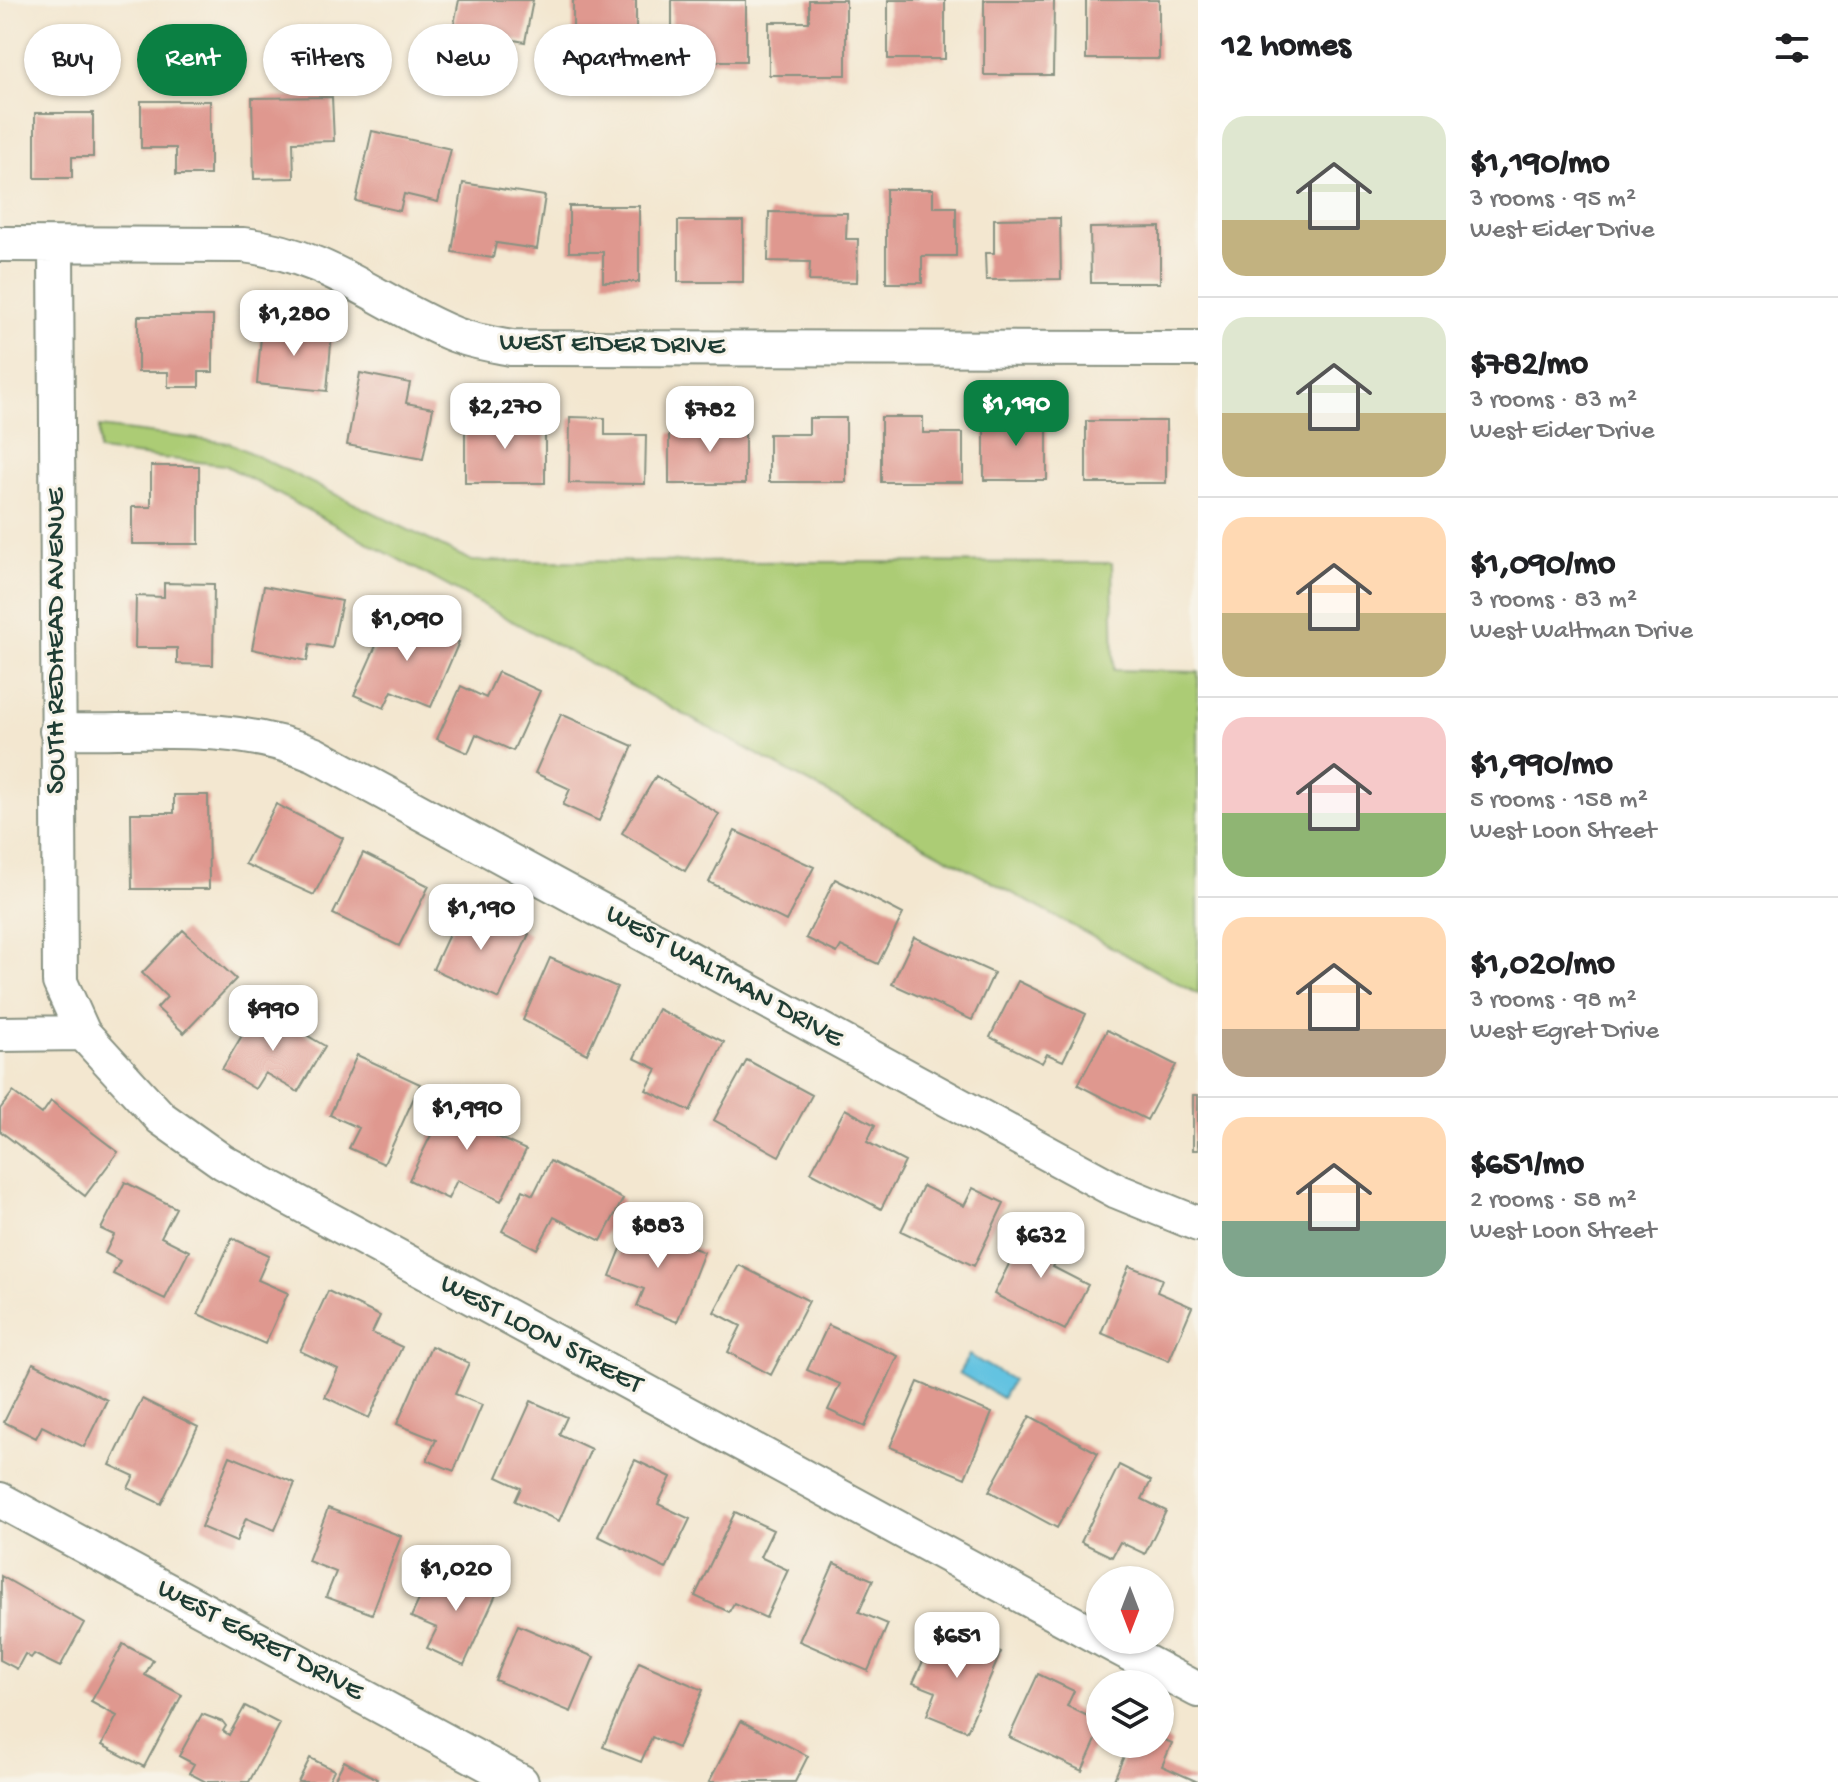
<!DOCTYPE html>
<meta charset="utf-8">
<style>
:root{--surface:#fff;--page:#f6f6f6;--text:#202124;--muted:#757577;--line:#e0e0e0;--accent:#0b8043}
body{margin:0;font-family:"Gochi Hand",sans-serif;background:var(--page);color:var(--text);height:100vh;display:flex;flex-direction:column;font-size:30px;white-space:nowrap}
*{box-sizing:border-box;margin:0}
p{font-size:26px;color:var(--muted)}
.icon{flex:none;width:44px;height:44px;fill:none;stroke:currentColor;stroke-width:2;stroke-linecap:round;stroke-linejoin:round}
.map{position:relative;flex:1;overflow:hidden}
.details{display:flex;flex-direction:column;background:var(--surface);width:640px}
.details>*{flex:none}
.banner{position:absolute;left:24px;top:24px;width:760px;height:72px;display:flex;gap:16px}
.needle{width:52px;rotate:180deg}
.controls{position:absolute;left:1086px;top:1566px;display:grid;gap:16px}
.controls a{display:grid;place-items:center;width:88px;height:88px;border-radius:50%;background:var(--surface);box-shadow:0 2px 6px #0004;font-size:40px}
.price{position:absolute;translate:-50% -68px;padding:0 18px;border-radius:16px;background:#fff;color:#222;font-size:26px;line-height:52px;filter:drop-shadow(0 2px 4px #0008)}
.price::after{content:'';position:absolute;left:50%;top:48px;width:24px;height:18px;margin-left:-12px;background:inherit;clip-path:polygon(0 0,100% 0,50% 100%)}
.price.active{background:var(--accent);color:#fff}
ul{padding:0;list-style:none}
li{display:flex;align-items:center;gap:24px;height:200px;padding:0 24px}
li+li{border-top:2px solid var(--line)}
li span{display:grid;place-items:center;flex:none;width:224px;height:160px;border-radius:24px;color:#555}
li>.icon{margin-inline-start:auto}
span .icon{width:96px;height:96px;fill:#fffc;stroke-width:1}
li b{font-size:34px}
h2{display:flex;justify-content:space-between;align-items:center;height:96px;padding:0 24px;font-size:34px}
.tag{padding:0 28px;border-radius:36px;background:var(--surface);box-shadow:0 2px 6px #0004;font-size:28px;line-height:72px}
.tag.active{background:var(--accent);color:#fff}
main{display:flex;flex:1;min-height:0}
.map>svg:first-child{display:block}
</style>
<main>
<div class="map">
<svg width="1198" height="1782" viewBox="0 0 1198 1782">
<rect width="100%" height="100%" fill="#f7f3e8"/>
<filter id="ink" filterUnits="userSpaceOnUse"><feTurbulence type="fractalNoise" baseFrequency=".0125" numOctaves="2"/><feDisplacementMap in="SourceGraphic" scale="16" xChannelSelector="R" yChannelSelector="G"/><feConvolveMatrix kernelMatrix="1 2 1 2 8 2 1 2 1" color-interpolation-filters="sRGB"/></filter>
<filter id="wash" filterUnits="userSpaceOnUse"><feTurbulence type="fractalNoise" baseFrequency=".006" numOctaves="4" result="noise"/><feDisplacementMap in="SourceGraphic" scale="32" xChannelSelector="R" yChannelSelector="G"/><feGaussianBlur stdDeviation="1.8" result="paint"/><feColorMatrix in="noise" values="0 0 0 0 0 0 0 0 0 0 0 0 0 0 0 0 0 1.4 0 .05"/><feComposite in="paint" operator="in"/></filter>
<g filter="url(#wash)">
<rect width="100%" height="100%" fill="#f3e7d0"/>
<!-- green -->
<path fill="#accc74" stroke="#668454" stroke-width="2" d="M99,427L230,443L472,561L1112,563L1114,670L1198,672V994L225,465L99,451Z"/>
<!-- water -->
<path fill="#63c3e1" stroke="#41808a" stroke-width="2" d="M969,1355L1012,1380L1002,1398L959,1373Z"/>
<g id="blocks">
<!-- building -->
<path fill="#df988f" d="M459,0H533L525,42L453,29Z
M573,0H636V59H573Z
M672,0H746V61H672Z
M809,0H846V75H769V22H809Z
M888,0H945V59H888Z
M984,0H1054L1053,75H984Z
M1086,0H1159V59H1086Z
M332,97L334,141L293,142L294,178L254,179L252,98Z
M141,101H210V175H176V148H141Z
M35,113H93V157H72V178H35Z
M372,131L451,149L438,202L404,194L400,211L356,201Z
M463,183L545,196L537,249L496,243L493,258L452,252Z
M886,189H933V207H956V256H922V283H886Z
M569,206H639V282H603V252H569Z
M769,212L847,213L846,239H858L857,282L809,281L810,262L768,261Z
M1060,218L1061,279L986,280L985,253H994V219Z
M678,221H743V282H678Z
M1160,227V283H1091L1090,228Z
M138,316H213V372H199V387H168V372H138Z
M262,324L332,332L327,391L257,384Z
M360,373L410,383L406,403L433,408L423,459L347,445Z
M984,415H1047V480H984Z
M709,416H745V484H669V433H709Z
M570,417L605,418V435H646L645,484L569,483Z
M881,417H923V433H963V482H881Z
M809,418H846V482H769V434H809Z
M465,419H545V483H465Z
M1086,421H1166V483H1086Z
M151,466H199V544H132V507H151Z
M164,583L214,584L213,665L177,664V648H135L136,596L164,597Z
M264,586L342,601L332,648L310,644L307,661L252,649Z
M391,612L459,642L431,707L392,691L384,708L354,695Z
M498,672L540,691L513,751L476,734L468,753L437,739L461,686L486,698Z
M561,714L633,746L599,821L563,805L570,789L535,773Z
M656,776L719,814L685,871L622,833Z
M174,795H208L209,889H132L131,813H174Z
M276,804L343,838L314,895L245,864Z
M735,831L814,867L786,921L709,882Z
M363,853L429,886L399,946L333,914Z
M835,879L903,914L878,964L841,946L837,953L806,938Z
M463,904L529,934L499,999L433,969Z
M183,930L236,979L184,1033L157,1008L167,997L142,973Z
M914,937L994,973L972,1020L892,984Z
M550,958L617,987L587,1054L523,1020Z
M1018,981L1086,1014L1063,1061L1047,1054L1042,1063L990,1037Z
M259,1007L325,1046L298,1092L265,1073L255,1089L222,1069Z
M658,1009L724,1042L690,1111L646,1090L657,1069L634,1058Z
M1107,1030L1176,1065L1147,1120L1078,1085Z
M357,1055L420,1084L384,1164L349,1148L359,1128L330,1115Z
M747,1060L812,1095L779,1156L714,1120Z
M13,1092L42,1114L51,1101L118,1152L85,1196L0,1131V1109Z
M452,1092L499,1114L489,1133L526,1150L501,1201L457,1180L448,1199L409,1180Z
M1193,1095H1198V1150H1193Z
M845,1109L875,1125L867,1142L905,1162L881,1209L811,1172Z
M550,1161L623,1199L601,1241L554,1217L537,1249L502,1231L523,1190L533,1195Z
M125,1182L176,1208L161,1237L189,1251L165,1299L113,1274L120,1261L105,1253L114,1235L101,1229Z
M923,1186L964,1206L973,1188L1004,1203L974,1266L901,1231Z
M631,1224L704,1252L677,1322L637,1306L644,1289L610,1276Z
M1029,1224L1065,1243L1053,1267L1088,1285L1065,1330L994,1294Z
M232,1238L269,1255L258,1280L288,1293L265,1344L198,1314Z
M739,1265L809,1301L771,1375L728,1352L741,1326L714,1312Z
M1129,1266L1162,1279L1157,1292L1192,1307L1169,1361L1101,1333Z
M328,1291L380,1316L372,1333L402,1347L369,1418L325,1397L338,1369L300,1351Z
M828,1325L898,1356L865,1427L828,1410L840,1384L807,1370Z
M431,1346L469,1363L455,1394L482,1405L454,1471L427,1460L436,1440L397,1424Z
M33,1363L107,1400L84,1447L42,1426L36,1438L4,1422Z
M918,1382L992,1413L965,1478L890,1447Z
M142,1399L198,1427L161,1504L128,1488L134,1476L110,1465Z
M531,1401L567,1417L559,1434L591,1449L559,1521L515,1501L521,1488L497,1477Z
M1030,1416L1098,1453L1057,1528L989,1491Z
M230,1456L295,1483L275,1530L246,1518L236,1542L201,1527Z
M635,1460L671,1477L658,1504L690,1519L666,1569L598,1536Z
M1119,1465L1151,1481L1142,1499L1166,1511L1145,1554L1120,1542L1112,1557L1081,1542Z
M328,1508L401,1536L372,1614L326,1597L336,1572L308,1561Z
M735,1512L773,1530L760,1557L788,1570L766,1618L734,1603L729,1612L695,1596Z
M834,1563L873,1580L859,1612L888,1624L868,1671L799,1641Z
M463,1569L500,1586L464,1665L427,1648L437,1628L411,1617L431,1574L455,1586Z
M1,1576L84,1623L60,1667L34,1654L31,1658L25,1654L17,1669L0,1660Z
M518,1625L594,1657L571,1712L495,1680Z
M970,1638L1001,1652L967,1731L927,1715L936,1692L913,1683L932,1641L963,1654Z
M123,1644L153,1660L145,1675L182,1695L144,1767L102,1745L117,1716L91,1702Z
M639,1662L703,1690L678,1748L652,1737L641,1762L603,1747Z
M1038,1674L1074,1691L1067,1706L1100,1722V1731L1082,1771L1009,1737Z
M245,1706L280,1724L249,1782H206L189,1773L194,1764L179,1756L202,1714L223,1722L226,1726L223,1731L229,1735Z
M741,1721L808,1756L795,1782H709Z
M1160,1738L1172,1743L1162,1766L1198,1782H1113L1129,1744H1160Z
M310,1758L334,1770L328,1782H298Z
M344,1761L377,1779L375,1782H333Z"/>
</g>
</g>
<g filter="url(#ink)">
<use href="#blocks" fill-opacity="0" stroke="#899282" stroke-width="2"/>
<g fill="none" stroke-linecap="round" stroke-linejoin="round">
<!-- street casing -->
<g stroke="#899282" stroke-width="38">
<path id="street" d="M0,244L243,245C328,255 376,301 451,333C469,341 491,344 511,348L1198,349
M56,245L60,982L83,1033L161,1118L223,1162L1100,1638
M57,731C143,733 235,721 315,755L1117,1191L1198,1224
M0,1034L83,1033
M0,1500L521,1782
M1104,1640L1198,1690"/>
</g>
<!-- street -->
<use href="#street" stroke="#fff" stroke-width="34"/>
</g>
</g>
<g text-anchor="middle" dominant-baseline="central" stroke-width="6" stroke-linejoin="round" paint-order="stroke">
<!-- street labels -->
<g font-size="28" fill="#1f3d34" stroke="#f7f3e8">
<text transform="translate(612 345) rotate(1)">WEST EIDER DRIVE</text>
<text transform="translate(57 641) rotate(-90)">SOUTH REDHEAD AVENUE</text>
<text transform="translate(724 977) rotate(29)">WEST WALTMAN DRIVE</text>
<text transform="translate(541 1335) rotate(28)">WEST LOON STREET</text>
<text transform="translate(260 1641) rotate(28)">WEST EGRET DRIVE</text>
</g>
</g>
</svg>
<div class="controls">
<a><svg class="needle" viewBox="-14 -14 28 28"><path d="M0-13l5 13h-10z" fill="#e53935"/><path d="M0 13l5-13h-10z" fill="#757577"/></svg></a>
<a><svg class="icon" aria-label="layers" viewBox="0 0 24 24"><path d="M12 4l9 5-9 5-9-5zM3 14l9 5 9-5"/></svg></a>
</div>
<b class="price" style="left:294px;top:358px">$1,280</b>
<b class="price active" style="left:1016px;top:448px">$1,190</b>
<b class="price" style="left:505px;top:451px">$2,270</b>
<b class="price" style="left:710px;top:454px">$782</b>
<b class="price" style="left:407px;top:663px">$1,090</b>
<b class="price" style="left:481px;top:952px">$1,190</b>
<b class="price" style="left:273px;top:1053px">$990</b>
<b class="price" style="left:467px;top:1152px">$1,990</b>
<b class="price" style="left:658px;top:1270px">$883</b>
<b class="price" style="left:1041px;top:1280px">$632</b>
<b class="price" style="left:456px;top:1613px">$1,020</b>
<b class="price" style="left:957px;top:1680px">$651</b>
<div class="banner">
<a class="tag">Buy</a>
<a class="tag active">Rent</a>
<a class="tag">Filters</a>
<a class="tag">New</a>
<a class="tag">Apartment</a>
</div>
</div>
<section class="details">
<h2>12 homes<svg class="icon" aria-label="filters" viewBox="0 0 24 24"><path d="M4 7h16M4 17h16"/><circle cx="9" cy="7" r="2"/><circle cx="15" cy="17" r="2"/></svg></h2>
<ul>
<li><span style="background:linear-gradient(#dfe7d0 65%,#c2b280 0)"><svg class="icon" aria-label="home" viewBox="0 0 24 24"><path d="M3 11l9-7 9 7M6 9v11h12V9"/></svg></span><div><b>$1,190/mo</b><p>3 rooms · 95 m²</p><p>West Eider Drive</p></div></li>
<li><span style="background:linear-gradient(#dfe7d0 60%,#c2b280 0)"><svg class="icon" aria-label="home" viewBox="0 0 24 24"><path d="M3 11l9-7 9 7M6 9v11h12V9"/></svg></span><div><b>$782/mo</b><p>3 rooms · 83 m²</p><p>West Eider Drive</p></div></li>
<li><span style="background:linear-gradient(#ffd9b3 60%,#c2b280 0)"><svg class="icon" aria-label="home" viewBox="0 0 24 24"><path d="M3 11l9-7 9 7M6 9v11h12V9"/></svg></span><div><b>$1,090/mo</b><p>3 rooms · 83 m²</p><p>West Waltman Drive</p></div></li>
<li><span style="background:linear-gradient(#f6c9c9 60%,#8fb573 0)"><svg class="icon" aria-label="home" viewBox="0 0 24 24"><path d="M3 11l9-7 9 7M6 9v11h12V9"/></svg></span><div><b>$1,990/mo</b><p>5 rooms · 158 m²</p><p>West Loon Street</p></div></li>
<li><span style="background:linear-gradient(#ffd9b3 70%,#b9a48a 0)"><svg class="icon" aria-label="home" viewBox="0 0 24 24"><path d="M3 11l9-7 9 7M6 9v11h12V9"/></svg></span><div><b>$1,020/mo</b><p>3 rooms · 98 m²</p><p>West Egret Drive</p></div></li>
<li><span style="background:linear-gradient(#ffd9b3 65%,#7fa58c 0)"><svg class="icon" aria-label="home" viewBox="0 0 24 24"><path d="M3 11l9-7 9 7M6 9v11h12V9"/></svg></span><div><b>$651/mo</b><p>2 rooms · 58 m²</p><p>West Loon Street</p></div></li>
</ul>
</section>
</main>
